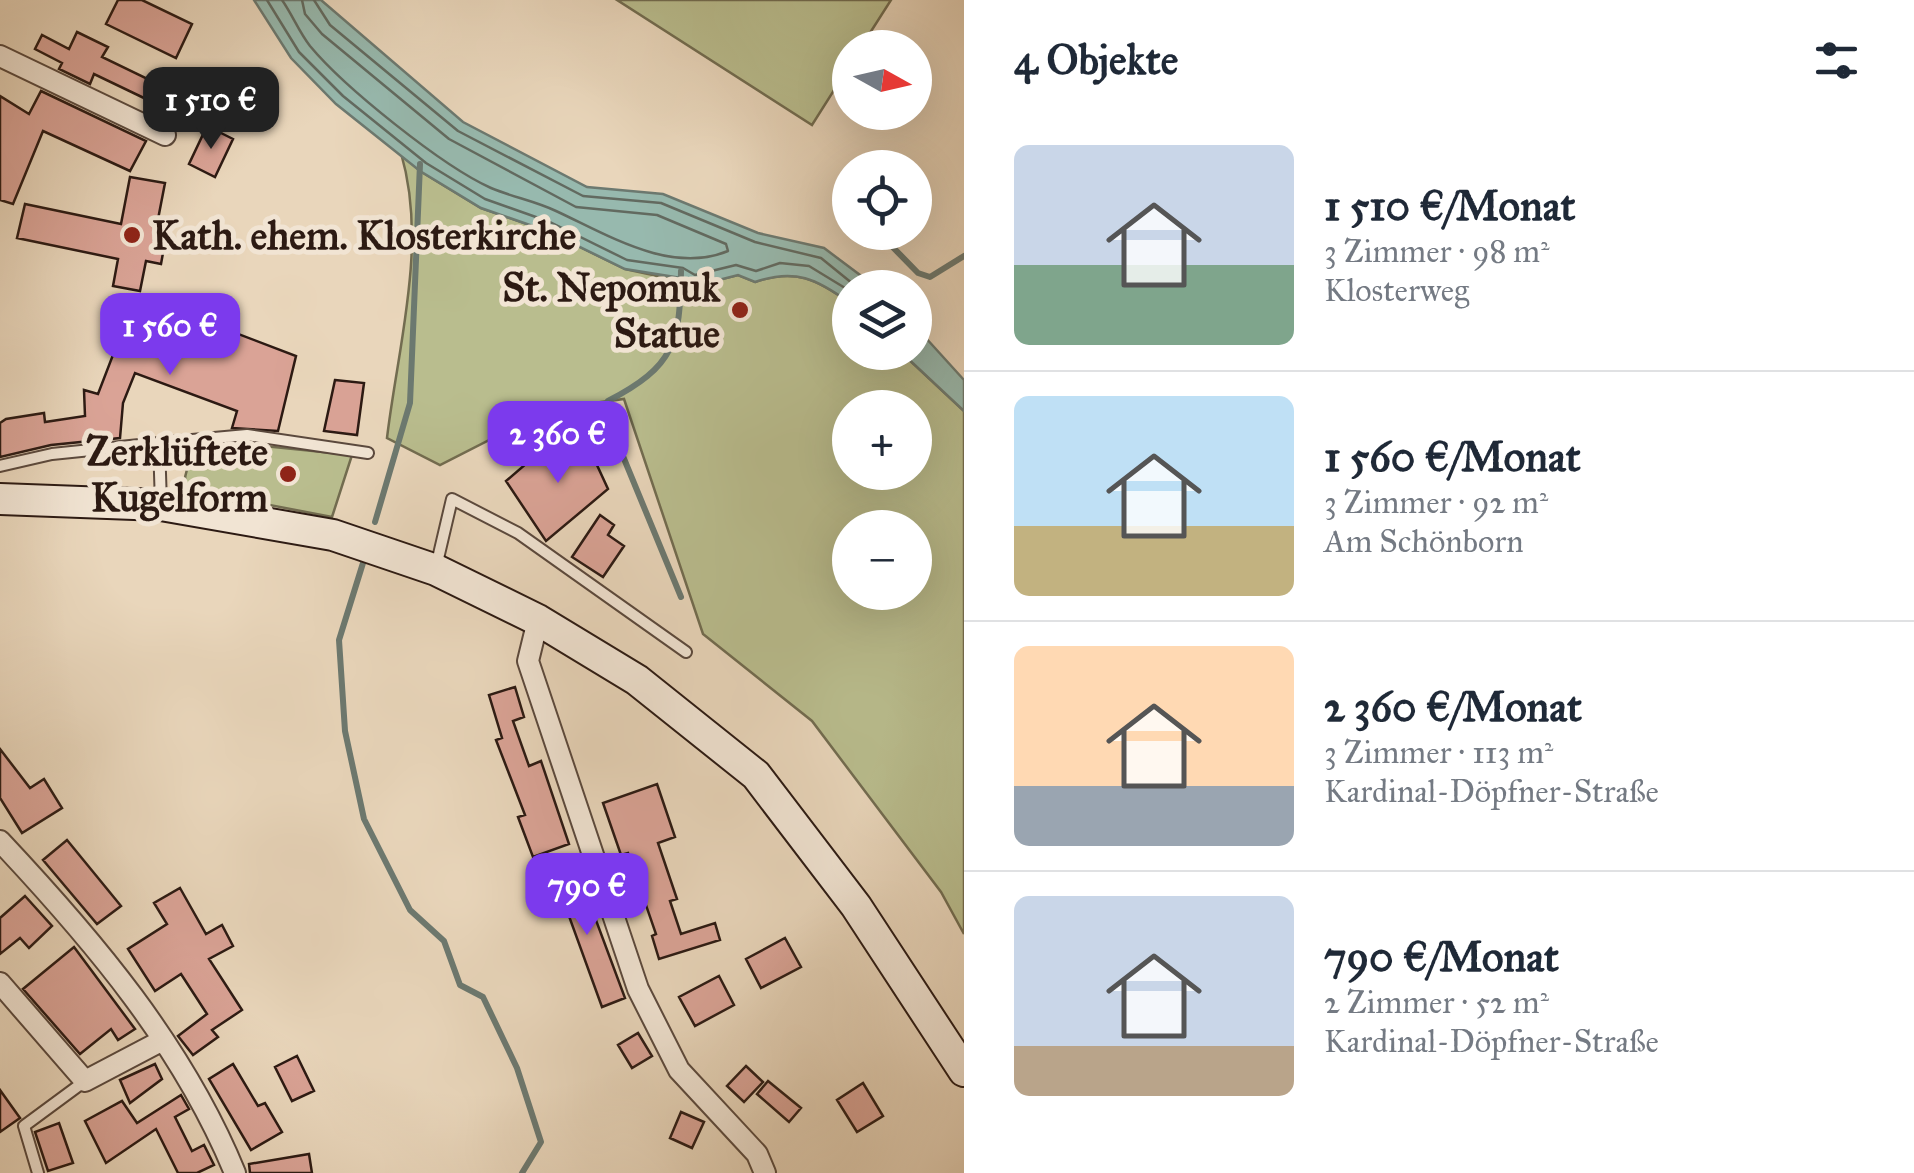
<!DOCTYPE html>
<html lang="de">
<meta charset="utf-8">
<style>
:root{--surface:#fff;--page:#f6f6f7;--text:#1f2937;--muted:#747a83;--line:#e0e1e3;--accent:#7c3aed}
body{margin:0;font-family:"IM FELL Great Primer",serif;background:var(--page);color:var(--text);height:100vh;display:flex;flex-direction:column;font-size:38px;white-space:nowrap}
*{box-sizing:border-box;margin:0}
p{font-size:32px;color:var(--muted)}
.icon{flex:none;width:55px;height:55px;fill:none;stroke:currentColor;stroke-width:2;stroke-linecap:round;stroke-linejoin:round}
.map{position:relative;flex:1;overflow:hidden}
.sheet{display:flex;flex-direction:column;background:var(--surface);width:950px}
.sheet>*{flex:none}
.needle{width:65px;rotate:98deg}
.fabs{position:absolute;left:832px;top:30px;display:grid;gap:20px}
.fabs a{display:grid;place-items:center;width:100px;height:100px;border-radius:50%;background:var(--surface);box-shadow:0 10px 40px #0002;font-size:50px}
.price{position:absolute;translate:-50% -85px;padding:0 22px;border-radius:20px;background:var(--accent);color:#fff;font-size:32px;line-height:65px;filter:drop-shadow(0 2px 5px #0008)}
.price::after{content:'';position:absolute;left:50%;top:60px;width:30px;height:22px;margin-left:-15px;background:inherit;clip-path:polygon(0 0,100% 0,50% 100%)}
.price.on{background:#222;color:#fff}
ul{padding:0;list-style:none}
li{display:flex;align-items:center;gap:30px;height:250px;padding:0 50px}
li+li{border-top:2px solid var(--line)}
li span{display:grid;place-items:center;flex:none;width:280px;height:200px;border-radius:15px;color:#555}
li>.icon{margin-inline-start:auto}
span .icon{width:120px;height:120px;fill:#fffc;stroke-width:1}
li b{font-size:42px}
h2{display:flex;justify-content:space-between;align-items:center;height:120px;padding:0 50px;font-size:42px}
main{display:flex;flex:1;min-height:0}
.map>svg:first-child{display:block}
</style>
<main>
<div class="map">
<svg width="964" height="1173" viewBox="0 0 964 1173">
<rect width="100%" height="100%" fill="#e9d6bb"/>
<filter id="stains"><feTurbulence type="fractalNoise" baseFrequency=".002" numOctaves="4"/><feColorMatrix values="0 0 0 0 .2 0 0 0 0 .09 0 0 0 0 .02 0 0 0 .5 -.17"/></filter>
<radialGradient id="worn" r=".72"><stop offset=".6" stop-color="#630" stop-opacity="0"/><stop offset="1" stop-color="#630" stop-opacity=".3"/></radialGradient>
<!-- green -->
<path fill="#b9bd8e" stroke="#726c50" stroke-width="2.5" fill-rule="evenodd" d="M617,0H891L861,47L850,48V65L812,125Z
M401,153L420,171L481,208L547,231L625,269L699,285L738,275L755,282C795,268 817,279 850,303V352L902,353L964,411V934L941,892L812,721L703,634L624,399L550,409L440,465L387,438C398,345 428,245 401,153ZM850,408H915V472H850ZM850,528H915V592H850Z
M216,441L352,455L332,517L192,490L185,485C183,467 199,447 216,441Z"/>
<!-- water -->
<path fill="#97b9ae" stroke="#6c7970" stroke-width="2.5" d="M254,0H321L463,122L587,187L663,194L758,233L824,248L876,287L850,288V303C817,279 795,268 755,282L738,275L695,286L681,278L625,269L547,231L481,208L420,171L336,104L291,58Z
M915,326L964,380V411L902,353L915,352Z"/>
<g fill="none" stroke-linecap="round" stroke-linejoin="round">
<!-- shore -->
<path stroke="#626a60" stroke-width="2.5" d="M267,0L299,52L343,96L426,163L485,199L550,222L627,260L683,268L695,275L736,265L756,271L780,263L809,266L850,291
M282,0C292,14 299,32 310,46C344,87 442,166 491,188C512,197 535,201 556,211C608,235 671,275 728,251L726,244L657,215L576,207L449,139L322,34L305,14L302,0
M314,0L330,25L458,131L583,196L661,203L755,242L821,258L858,288"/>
<!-- stream -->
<path stroke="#6c7970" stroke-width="6" d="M837,198L850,202
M878,232L918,273L930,277L964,256
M608,401C675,366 680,343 681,271
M613,432L681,597
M375,522L410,403L420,164
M363,563L339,640L345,731L364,819L410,910L444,941L460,985L483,997L517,1068L541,1142L522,1173"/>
</g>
<!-- building -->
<path fill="#daa396" stroke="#2c1a13" stroke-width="2.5" d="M118,0H142L192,24L176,58L106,24Z
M77,32L108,47L102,57L154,82L146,99L94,74L90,84L59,69L62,63L35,49L42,35L69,49Z
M41,91L146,141L130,171L43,131L13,204L0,200V96L29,114Z
M207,126L233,139L215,177L189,164Z
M130,177L165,183L154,240L165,242L161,264L146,261L140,291L113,286L118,259L17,238L25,204L121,224Z
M136,295L296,356L278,431L232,428L237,411L135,373L123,403L120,438L51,445L0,457V423L6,419L44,413L45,422L85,416L84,390L98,394Z
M335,380L364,383L357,435L324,431Z
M584,437L608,489L546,541L506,481L535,456Z
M600,515L614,525L608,535L624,546L603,577L572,557Z
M515,687L524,717L513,721L529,766L541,761L569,844L533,857L518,817L525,815L496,740L502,738L489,695Z
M0,749L30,788L44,779L62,808L22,833L0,798Z
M657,784L675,837L658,843L677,899L670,901L681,934L715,923L720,940L659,959L652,936L656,934L628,853L621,855L603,803Z
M67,840L121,906L97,924L43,860Z
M581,880L625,998L602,1007L565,905L543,913L537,895Z
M180,888L206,934L222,925L233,946L209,959L242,1010L212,1030L218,1037L193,1055L178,1036L207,1014L181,974L155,991L128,949L167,924L154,903Z
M25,896L52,926L29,948L20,938L0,954V918Z
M785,938L801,967L761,988L746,959Z
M74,947L135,1029L118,1040L111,1029L80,1054L23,989Z
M719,976L734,1005L695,1026L679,997Z
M638,1033L652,1056L632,1068L618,1045Z
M297,1056L314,1091L292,1101L275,1067Z
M155,1064L162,1079L130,1103L120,1080Z
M233,1064L258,1106L265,1103L282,1132L251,1150L209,1079Z
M746,1066L763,1082L744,1102L727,1086Z
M768,1081L801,1108L789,1122L757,1094Z
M863,1083L883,1116L857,1132L837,1100Z
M0,1090L20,1118L0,1132Z
M181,1095L189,1109L175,1117L192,1151L204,1145L214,1165L197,1173H178L156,1129L106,1163L85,1121L122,1101L137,1123Z
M681,1112L704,1122L692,1148L670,1138Z
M59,1123L73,1163L48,1171L35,1132Z
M309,1154L312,1173H250L249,1164Z"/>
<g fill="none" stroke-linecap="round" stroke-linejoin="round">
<!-- lane casing -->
<g stroke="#5b493d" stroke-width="14">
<path id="lane" d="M159,443L247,435L368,453
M0,466L52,454L159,443L161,504
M436,567L452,499L518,533L686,652
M38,1173L24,1126L85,1081"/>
</g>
<!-- street casing -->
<g stroke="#5b493d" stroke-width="24">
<path id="street" d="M0,56L165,135
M538,620L528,661L638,989L679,1070L757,1154L765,1173
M0,841C93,940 183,1046 235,1173
M0,983L85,1081L163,1040"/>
</g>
<!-- secondary casing -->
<g stroke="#2c1a13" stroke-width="34">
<path id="secondary" d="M0,499L161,505L333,535L436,570L538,620L637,680L756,775L856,906L964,1071"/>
</g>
<!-- lane -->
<use href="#lane" stroke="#f1e4d3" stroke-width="10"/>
<!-- street -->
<use href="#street" stroke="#f1e4d3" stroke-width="20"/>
<!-- secondary -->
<use href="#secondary" stroke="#f1e4d3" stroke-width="30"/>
</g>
<!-- markers -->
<g fill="#8f2418" stroke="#f1e4d3" stroke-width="4">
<circle cx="132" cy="235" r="10"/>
<circle cx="740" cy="310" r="10"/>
<circle cx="288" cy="474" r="10"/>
</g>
<g text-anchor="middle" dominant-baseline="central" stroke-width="10" stroke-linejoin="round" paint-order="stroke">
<!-- poi labels -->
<g font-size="40" font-weight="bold" fill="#2c1a13" stroke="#f1e4d3" text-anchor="end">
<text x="152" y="235" text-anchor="start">Kath. ehem. Klosterkirche</text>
<text x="720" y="287">St. Nepomuk<tspan x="720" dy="46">Statue</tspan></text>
<text x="268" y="451">Zerklüftete<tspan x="268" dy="46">Kugelform</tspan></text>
</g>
</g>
<rect width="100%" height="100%" filter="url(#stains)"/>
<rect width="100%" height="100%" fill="url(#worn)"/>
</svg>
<div class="fabs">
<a><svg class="needle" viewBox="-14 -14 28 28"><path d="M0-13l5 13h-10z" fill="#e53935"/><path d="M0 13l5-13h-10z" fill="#747a83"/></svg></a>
<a><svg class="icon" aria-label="locate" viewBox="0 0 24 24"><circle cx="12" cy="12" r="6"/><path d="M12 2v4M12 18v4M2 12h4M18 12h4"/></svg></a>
<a><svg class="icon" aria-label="layers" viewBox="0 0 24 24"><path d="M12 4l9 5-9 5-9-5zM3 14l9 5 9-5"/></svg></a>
<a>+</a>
<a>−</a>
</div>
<b class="price on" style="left:211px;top:152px">1 510 €</b>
<b class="price" style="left:170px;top:378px">1 560 €</b>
<b class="price" style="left:558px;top:486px">2 360 €</b>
<b class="price" style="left:587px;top:938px">790 €</b>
</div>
<section class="sheet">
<h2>4 Objekte<svg class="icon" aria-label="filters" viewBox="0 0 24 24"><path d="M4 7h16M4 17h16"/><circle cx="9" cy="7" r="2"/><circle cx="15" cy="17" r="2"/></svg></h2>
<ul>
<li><span style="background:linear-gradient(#c9d6e8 60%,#7fa58c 0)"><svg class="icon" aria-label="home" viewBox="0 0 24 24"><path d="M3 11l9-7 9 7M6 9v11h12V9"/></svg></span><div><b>1 510 €/Monat</b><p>3 Zimmer · 98 m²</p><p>Klosterweg</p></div></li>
<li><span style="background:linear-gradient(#bfe0f5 65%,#c2b280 0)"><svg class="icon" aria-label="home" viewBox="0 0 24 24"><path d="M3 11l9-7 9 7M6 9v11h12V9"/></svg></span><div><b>1 560 €/Monat</b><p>3 Zimmer · 92 m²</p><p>Am Schönborn</p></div></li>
<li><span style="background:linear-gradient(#ffd9b3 70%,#9aa5b1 0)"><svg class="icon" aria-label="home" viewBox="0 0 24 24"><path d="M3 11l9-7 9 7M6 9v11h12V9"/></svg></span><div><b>2 360 €/Monat</b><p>3 Zimmer · 113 m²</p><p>Kardinal-Döpfner-Straße</p></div></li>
<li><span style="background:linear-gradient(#c9d6e8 75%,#b9a48a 0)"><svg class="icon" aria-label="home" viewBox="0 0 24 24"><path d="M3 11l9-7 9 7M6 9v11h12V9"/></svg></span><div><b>790 €/Monat</b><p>2 Zimmer · 52 m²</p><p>Kardinal-Döpfner-Straße</p></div></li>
</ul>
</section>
</main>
